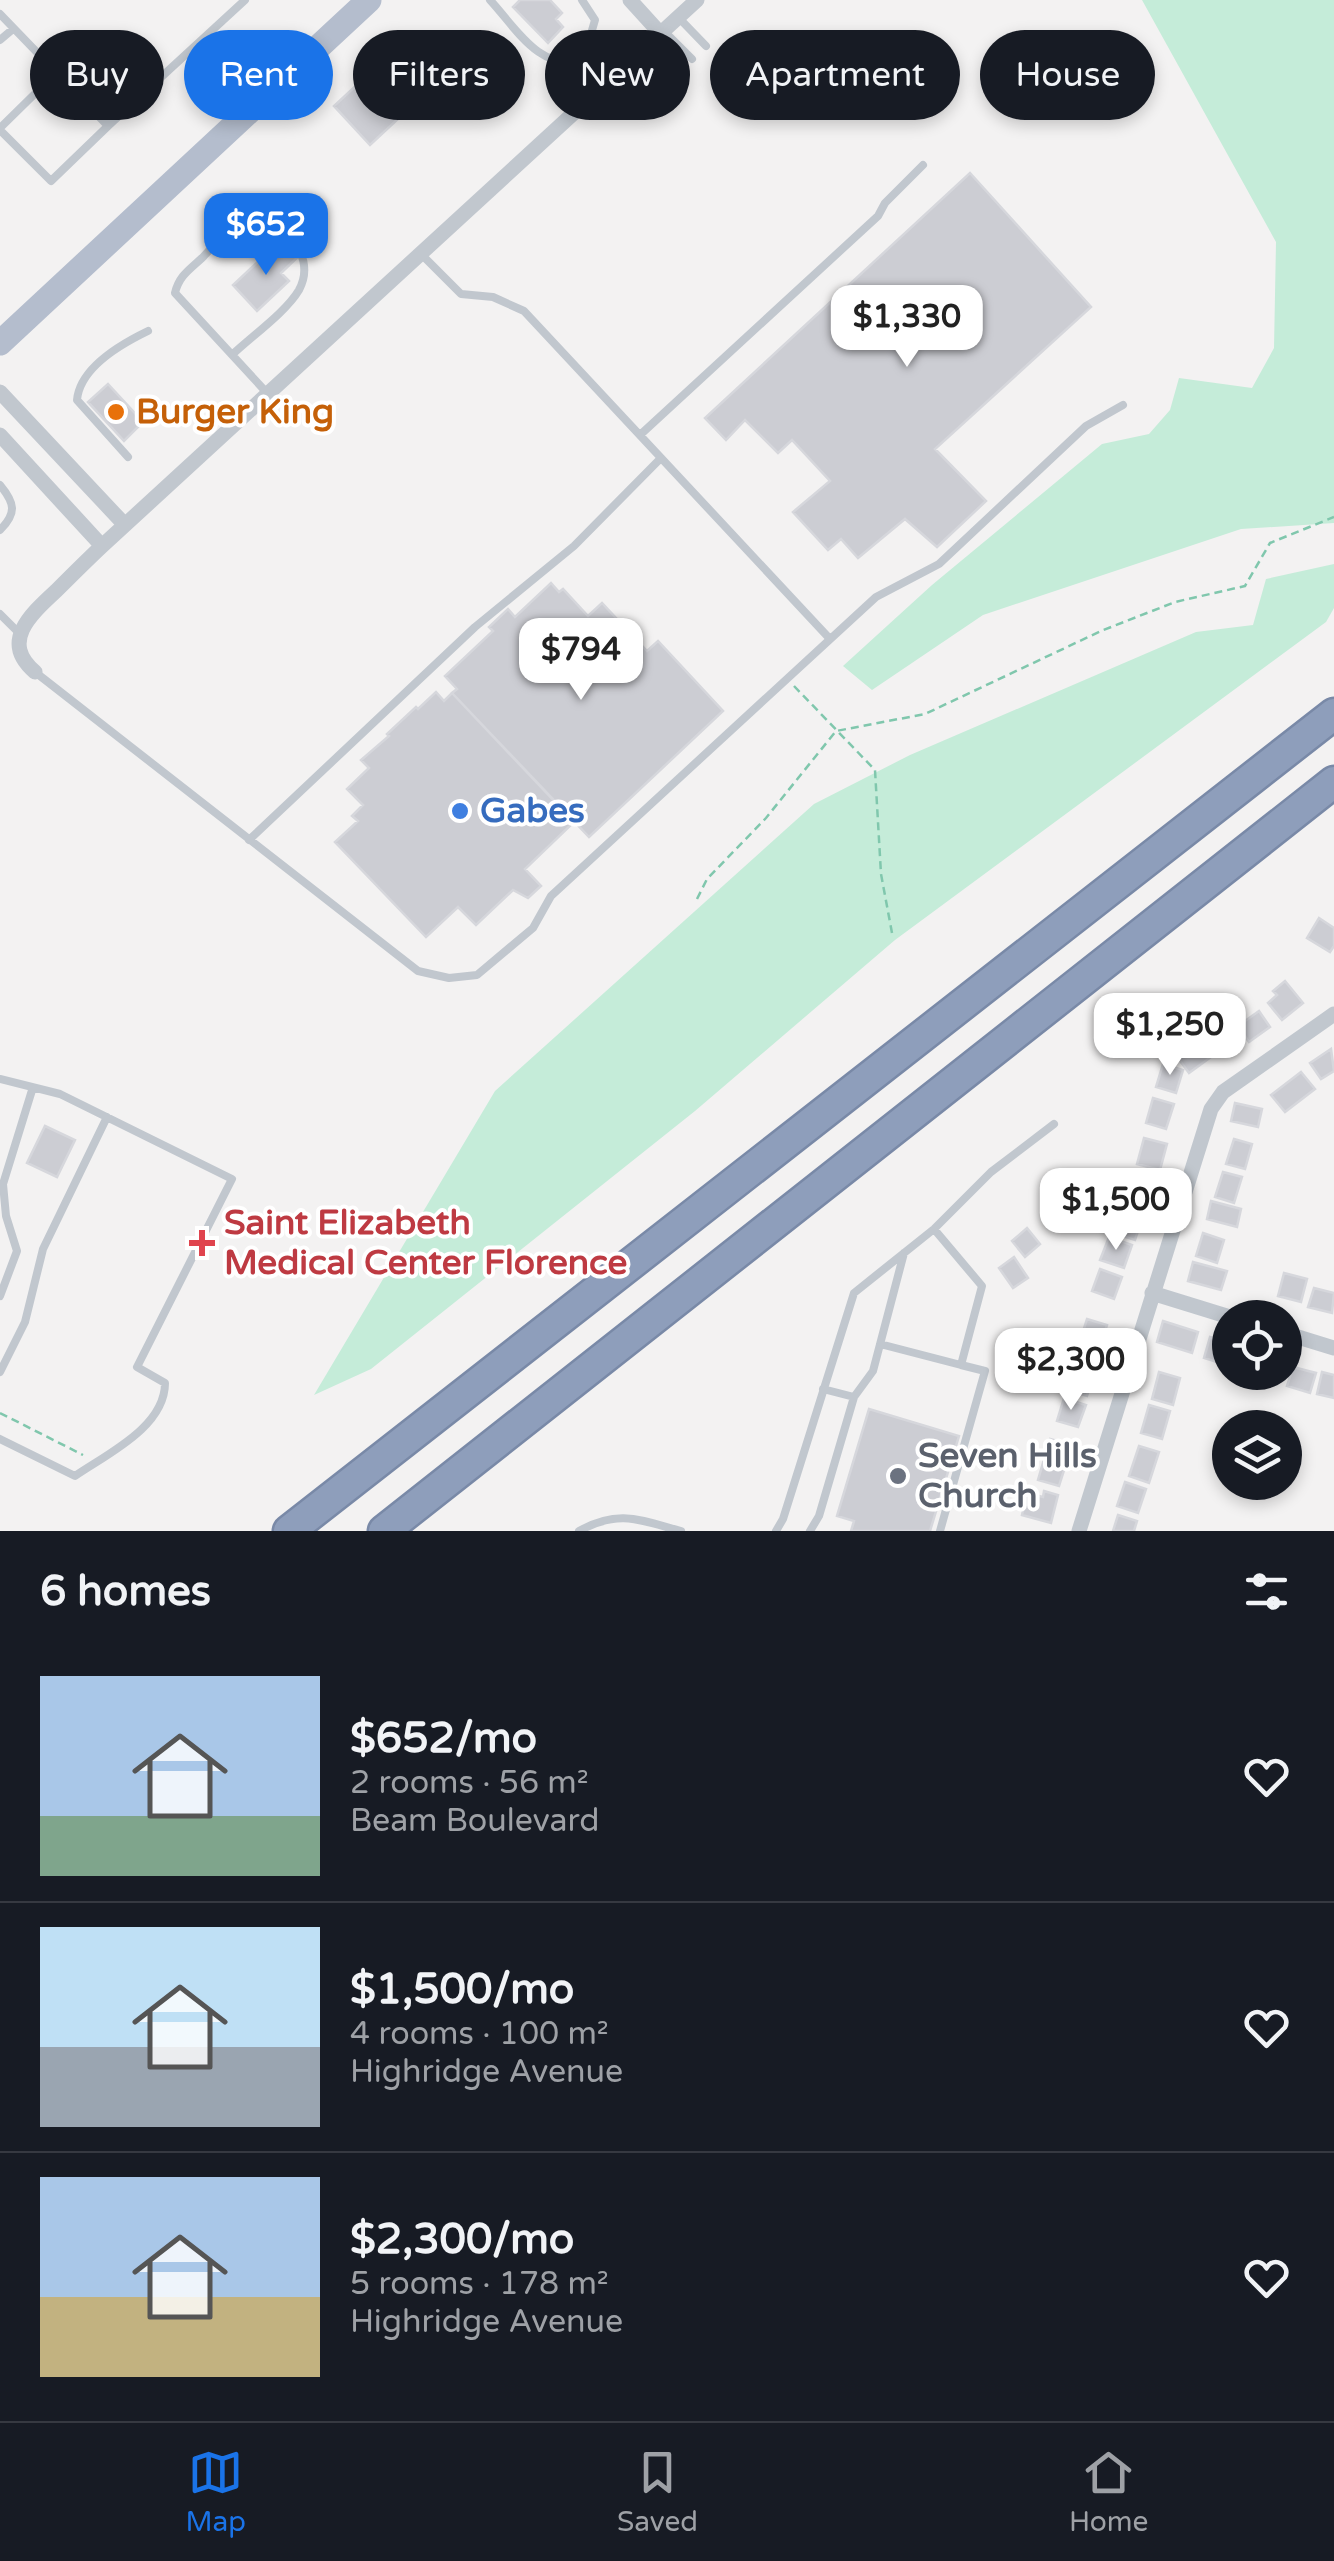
<!DOCTYPE html>
<meta charset="utf-8">
<style>
:root{--surface:#171b24;--page:#242831;--text:#f1f3f6;--muted:#9ea1a6;--line:#363941;--accent:#1a73e8}
body{margin:0;font-family:"Varela Round",sans-serif;background:var(--page);color:var(--text);height:100vh;display:flex;flex-direction:column;font-size:38px;white-space:nowrap}
*{box-sizing:border-box;margin:0}
p{font-size:32px;color:var(--muted)}
.icon{flex:none;width:55px;height:55px;fill:none;stroke:currentColor;stroke-width:2;stroke-linecap:round;stroke-linejoin:round}
.map{position:relative;height:1531px;overflow:hidden}
.details{display:flex;flex-direction:column;background:var(--surface);flex:1}
.details>*{flex:none}
.hud{position:absolute;left:30px;top:30px;width:1275px;height:90px;display:flex;gap:20px}
.fabs{position:absolute;left:1212px;top:1300px;display:grid;gap:20px}
.fabs a{display:grid;place-items:center;width:90px;height:90px;border-radius:50%;background:var(--surface);box-shadow:0 5px 15px #0003;font-size:50px}
.price{position:absolute;translate:-50% -85px;padding:0 22px;border-radius:20px;background:#fff;color:#222;font-size:32px;line-height:65px;filter:drop-shadow(0 2px 5px #0008)}
.price::after{content:'';position:absolute;left:50%;top:60px;width:30px;height:22px;margin-left:-15px;background:inherit;clip-path:polygon(0 0,100% 0,50% 100%)}
.price.on{background:var(--accent);color:#fff}
ul{padding:0;list-style:none}
li{display:flex;align-items:center;gap:30px;height:250px;padding:0 40px}
li+li{border-top:2px solid var(--line)}
li span{display:grid;place-items:center;flex:none;width:280px;height:200px;border-radius:0px;color:#555}
li>.icon{margin-inline-start:auto}
span .icon{width:120px;height:120px;fill:#fffc;stroke-width:1}
li b{font-size:42px}
h2{display:flex;justify-content:space-between;align-items:center;height:120px;padding:0 40px;font-size:42px}
.tag{padding:0 35px;border-radius:45px;background:var(--surface);box-shadow:0 5px 15px #0003;font-size:35px;line-height:90px}
.tag.on{background:var(--accent);color:#fff}
.menu{display:flex;justify-content:space-around;align-items:center;height:140px;border-top:2px solid var(--line);background:var(--surface);font-size:28px;color:var(--muted)}
.menu a{display:grid;justify-items:center;gap:5px}
.menu .on{color:var(--accent)}
.map>svg:first-child{display:block}
</style>
<div class="map">
<svg width="1334" height="1531" viewBox="0 0 1334 1531">
<rect width="100%" height="100%" fill="#f3f2f2"/>
<!-- green -->
<path fill="#c5ecd9" d="M1142,0H1334V523L1241,529L983,615L872,690L843,666L932,585L1102,444L1149,434L1170,410L1179,378L1252,388L1274,348L1276,242Z
M1334,564V608L1326,622L895,940L695,1111L371,1369L314,1395L495,1091L814,804L910,755L1196,632L1253,625L1266,579Z"/>
<!-- building -->
<path fill="#cccdd3" stroke="#d6d7dc" stroke-width="2.5" d="M520,0H550L562,13L556,19L563,27L548,43L513,7Z
M405,40L441,79L370,145L334,106Z
M970,173L1091,307L935,449L986,501L937,547L905,519L858,558L841,539L828,550L793,512L830,481L792,440L778,453L745,420L726,440L705,418Z
M291,243L301,254L281,273L289,281L257,311L233,285L263,257L269,264Z
M108,384L143,422L124,441L88,402Z
M551,583L559,592L563,589L588,616L602,603L647,651L658,641L723,711L589,837L452,693L457,689L445,676L493,631L489,627L508,609L515,617Z
M436,692L444,701L452,693L574,822L525,869L541,886L528,898L513,890L476,925L458,907L426,937L335,842L358,821L352,816L363,805L347,789L369,768L361,760L389,736L387,734L416,707L418,709Z
M1319,918L1334,928V946L1330,952L1307,938Z
M1285,981L1303,1003L1282,1020L1268,1003L1277,995L1273,991Z
M1259,1011L1270,1027L1249,1042L1238,1026Z
M1225,1017L1242,1039L1224,1054L1207,1032Z
M1198,1038L1211,1057L1189,1073L1175,1054Z
M1331,1049L1334,1071L1321,1079L1310,1063Z
M1163,1064L1183,1070L1176,1093L1156,1087Z
M1301,1072L1315,1089L1285,1112L1271,1095Z
M1153,1098L1174,1104L1166,1129L1146,1123Z
M1235,1103L1262,1109L1258,1127L1231,1121Z
M45,1126L75,1140L57,1177L27,1163Z
M1144,1138L1167,1144L1160,1170L1137,1164Z
M1234,1139L1252,1144L1245,1169L1226,1164Z
M1223,1172L1242,1177L1234,1203L1215,1197Z
M1140,1181L1162,1188L1154,1210L1133,1203Z
M1211,1201L1241,1209L1237,1227L1207,1219Z
M1124,1210L1143,1216L1135,1240L1116,1234Z
M1027,1228L1040,1244L1025,1257L1012,1241Z
M1203,1233L1224,1240L1217,1263L1196,1256Z
M1109,1237L1132,1245L1124,1268L1100,1260Z
M1014,1257L1028,1278L1013,1288L999,1268Z
M1193,1262L1227,1271L1221,1290L1188,1281Z
M1100,1269L1122,1277L1114,1299L1092,1291Z
M1284,1273L1307,1279L1301,1302L1278,1296Z
M1314,1288L1334,1293L1332,1313L1308,1307Z
M1087,1319L1107,1325L1099,1350L1079,1344Z
M1163,1321L1198,1332L1192,1353L1157,1342Z
M1210,1337L1230,1342V1366L1204,1358Z
M1073,1364L1095,1371L1087,1396L1065,1389Z
M1293,1367L1316,1373L1310,1393L1287,1386Z
M1159,1372L1180,1378L1173,1405L1152,1399Z
M1322,1372L1334,1375V1398L1317,1394Z
M1064,1398L1086,1405L1078,1427L1057,1421Z
M1149,1405L1170,1411L1162,1439L1141,1433Z
M869,1409L959,1436L930,1531H851L854,1521L837,1516Z
M1050,1439L1072,1445L1059,1486L1038,1480Z
M1139,1446L1159,1452L1149,1483L1129,1476Z
M1125,1482L1146,1489L1138,1513L1117,1506Z
M1044,1491L1058,1495L1051,1523L1022,1515L1027,1493L1043,1497Z
M1118,1515L1137,1521L1134,1531H1113Z"/>
<g fill="none" stroke-linecap="round" stroke-linejoin="round">
<!-- motorway casing -->
<g stroke="#7989a7" stroke-width="35">
<path id="motorway" d="M289,1531L1334,714
M384,1531L1334,782"/>
</g>
<!-- path -->
<path stroke="#80c7ad" stroke-width="2.5" stroke-dasharray="8 5" stroke-linecap="butt" d="M794,686L875,770L881,874L892,933
M697,899L707,879L766,818L836,731L925,714L1101,631L1175,602L1245,586L1270,543L1334,517
M0,1413L83,1455"/>
<!-- service -->
<path stroke="#c1c7ce" stroke-width="8" d="M490,0C516,28 539,71 583,61
M582,0L595,20L583,61L606,83
M0,14L108,126L245,0
M678,17L706,46
M663,30L692,59
M0,40L13,29
M0,128L56,73
M0,130L51,181L108,126
M421,254L461,294L493,297L524,311L830,639
M233,354C252,336 286,312 299,290C320,251 274,211 236,227C224,232 211,249 202,258C189,270 179,276 175,293L268,394
M640,435L878,216L885,203L923,165
M128,457L77,400C80,367 121,344 148,331
M0,485C15,503 17,513 0,530
M0,614L19,633
M35,672L418,971L449,978L477,975L533,928L551,896L876,597L939,564L1086,426L1123,405
M249,840L475,627L574,546L661,458
M0,1079L60,1094L232,1179L137,1367L165,1383C165,1427 107,1454 75,1476L0,1439
M934,1229L982,1286L961,1365L985,1371L940,1531
M0,1296L17,1251L6,1216L3,1184L33,1087
M880,1344L961,1365
M0,1372L25,1322L43,1249L107,1117
M823,1389L854,1397
M579,1531C619,1509 640,1520 681,1531
M776,1531L783,1519L854,1293L934,1229L991,1172L1054,1124
M810,1531L819,1516L854,1397L873,1371L904,1253"/>
<!-- minor -->
<path stroke="#c1c7ce" stroke-width="15" d="M630,0L660,33
M0,392L125,525
M0,435L102,546
M35,672C0,642 30,615 56,591C71,576 86,561 102,546L697,0
M1152,1293L1233,1318
M1285,1333L1334,1348
M1079,1531L1211,1109L1223,1092L1334,1014"/>
<!-- primary -->
<path stroke="#b4bdcd" stroke-width="25" d="M0,343L369,0"/>
<!-- motorway -->
<use href="#motorway" stroke="#8e9ebb" stroke-width="30"/>
</g>
<!-- markers -->
<circle fill="#e8710a" stroke="#fff" stroke-width="4" cx="116" cy="412" r="10"/>
<circle fill="#3f7fe0" stroke="#fff" stroke-width="4" cx="460" cy="811" r="10"/>
<path fill="#e0444e" stroke="#fff" stroke-width="4" d="M197 1228h10v10h10v10h-10v10h-10v-10h-10v-10h10z"/>
<circle fill="#6b7280" stroke="#fff" stroke-width="4" cx="898" cy="1476" r="10"/>
<g text-anchor="middle" dominant-baseline="central" stroke-width="8" stroke-linejoin="round" paint-order="stroke">
<!-- food labels -->
<g font-size="35" font-weight="bold" fill="#c56008" stroke="#fff" text-anchor="start">
<text x="136" y="412">Burger King</text>
</g>
<!-- shop labels -->
<g font-size="35" font-weight="bold" fill="#366cbe" stroke="#fff" text-anchor="start">
<text x="480" y="811">Gabes</text>
</g>
<!-- health labels -->
<g font-size="35" font-weight="bold" fill="#be3a42" stroke="#fff" text-anchor="start">
<text x="224" y="1223">Saint Elizabeth<tspan x="224" dy="40">Medical Center Florence</tspan></text>
</g>
<!-- worship labels -->
<g font-size="35" font-weight="bold" fill="#5b616d" stroke="#fff" text-anchor="start">
<text x="918" y="1456">Seven Hills<tspan x="918" dy="40">Church</tspan></text>
</g>
</g>
</svg>
<div class="fabs">
<a><svg class="icon" aria-label="locate" viewBox="0 0 24 24"><circle cx="12" cy="12" r="6"/><path d="M12 2v4M12 18v4M2 12h4M18 12h4"/></svg></a>
<a><svg class="icon" aria-label="layers" viewBox="0 0 24 24"><path d="M12 4l9 5-9 5-9-5zM3 14l9 5 9-5"/></svg></a>
</div>
<b class="price on" style="left:266px;top:278px">$652</b>
<b class="price" style="left:907px;top:370px">$1,330</b>
<b class="price" style="left:581px;top:703px">$794</b>
<b class="price" style="left:1170px;top:1078px">$1,250</b>
<b class="price" style="left:1116px;top:1253px">$1,500</b>
<b class="price" style="left:1071px;top:1413px">$2,300</b>
<div class="hud">
<a class="tag">Buy</a>
<a class="tag on">Rent</a>
<a class="tag">Filters</a>
<a class="tag">New</a>
<a class="tag">Apartment</a>
<a class="tag">House</a>
</div>
</div>
<section class="details">
<h2>6 homes<svg class="icon" aria-label="filters" viewBox="0 0 24 24"><path d="M4 7h16M4 17h16"/><circle cx="9" cy="7" r="2"/><circle cx="15" cy="17" r="2"/></svg></h2>
<ul>
<li><span style="background:linear-gradient(#a9c7e8 70%,#7fa58c 0)"><svg class="icon" aria-label="home" viewBox="0 0 24 24"><path d="M3 11l9-7 9 7M6 9v11h12V9"/></svg></span><div><b>$652/mo</b><p>2 rooms · 56 m²</p><p>Beam Boulevard</p></div><svg class="icon" aria-label="heart" viewBox="0 0 24 24"><path d="M12 20l-8-8c-3-5 5-10 8-4 3-6 11-1 8 4z"/></svg></li>
<li><span style="background:linear-gradient(#bfe0f5 60%,#9aa5b1 0)"><svg class="icon" aria-label="home" viewBox="0 0 24 24"><path d="M3 11l9-7 9 7M6 9v11h12V9"/></svg></span><div><b>$1,500/mo</b><p>4 rooms · 100 m²</p><p>Highridge Avenue</p></div><svg class="icon" aria-label="heart" viewBox="0 0 24 24"><path d="M12 20l-8-8c-3-5 5-10 8-4 3-6 11-1 8 4z"/></svg></li>
<li><span style="background:linear-gradient(#a9c7e8 60%,#c2b280 0)"><svg class="icon" aria-label="home" viewBox="0 0 24 24"><path d="M3 11l9-7 9 7M6 9v11h12V9"/></svg></span><div><b>$2,300/mo</b><p>5 rooms · 178 m²</p><p>Highridge Avenue</p></div><svg class="icon" aria-label="heart" viewBox="0 0 24 24"><path d="M12 20l-8-8c-3-5 5-10 8-4 3-6 11-1 8 4z"/></svg></li>
</ul>
</section>
<nav class="menu">
<a class="on"><svg class="icon" aria-label="map" viewBox="0 0 24 24"><path d="M3 6l6-2 6 2 6-2v14l-6 2-6-2-6 2zM9 4v14M15 6v14"/></svg>Map</a>
<a><svg class="icon" aria-label="saved" viewBox="0 0 24 24"><path d="M7 4h10v16l-5-4-5 4z"/></svg>Saved</a>
<a><svg class="icon" aria-label="home" viewBox="0 0 24 24"><path d="M3 11l9-7 9 7M6 9v11h12V9"/></svg>Home</a>
</nav>
